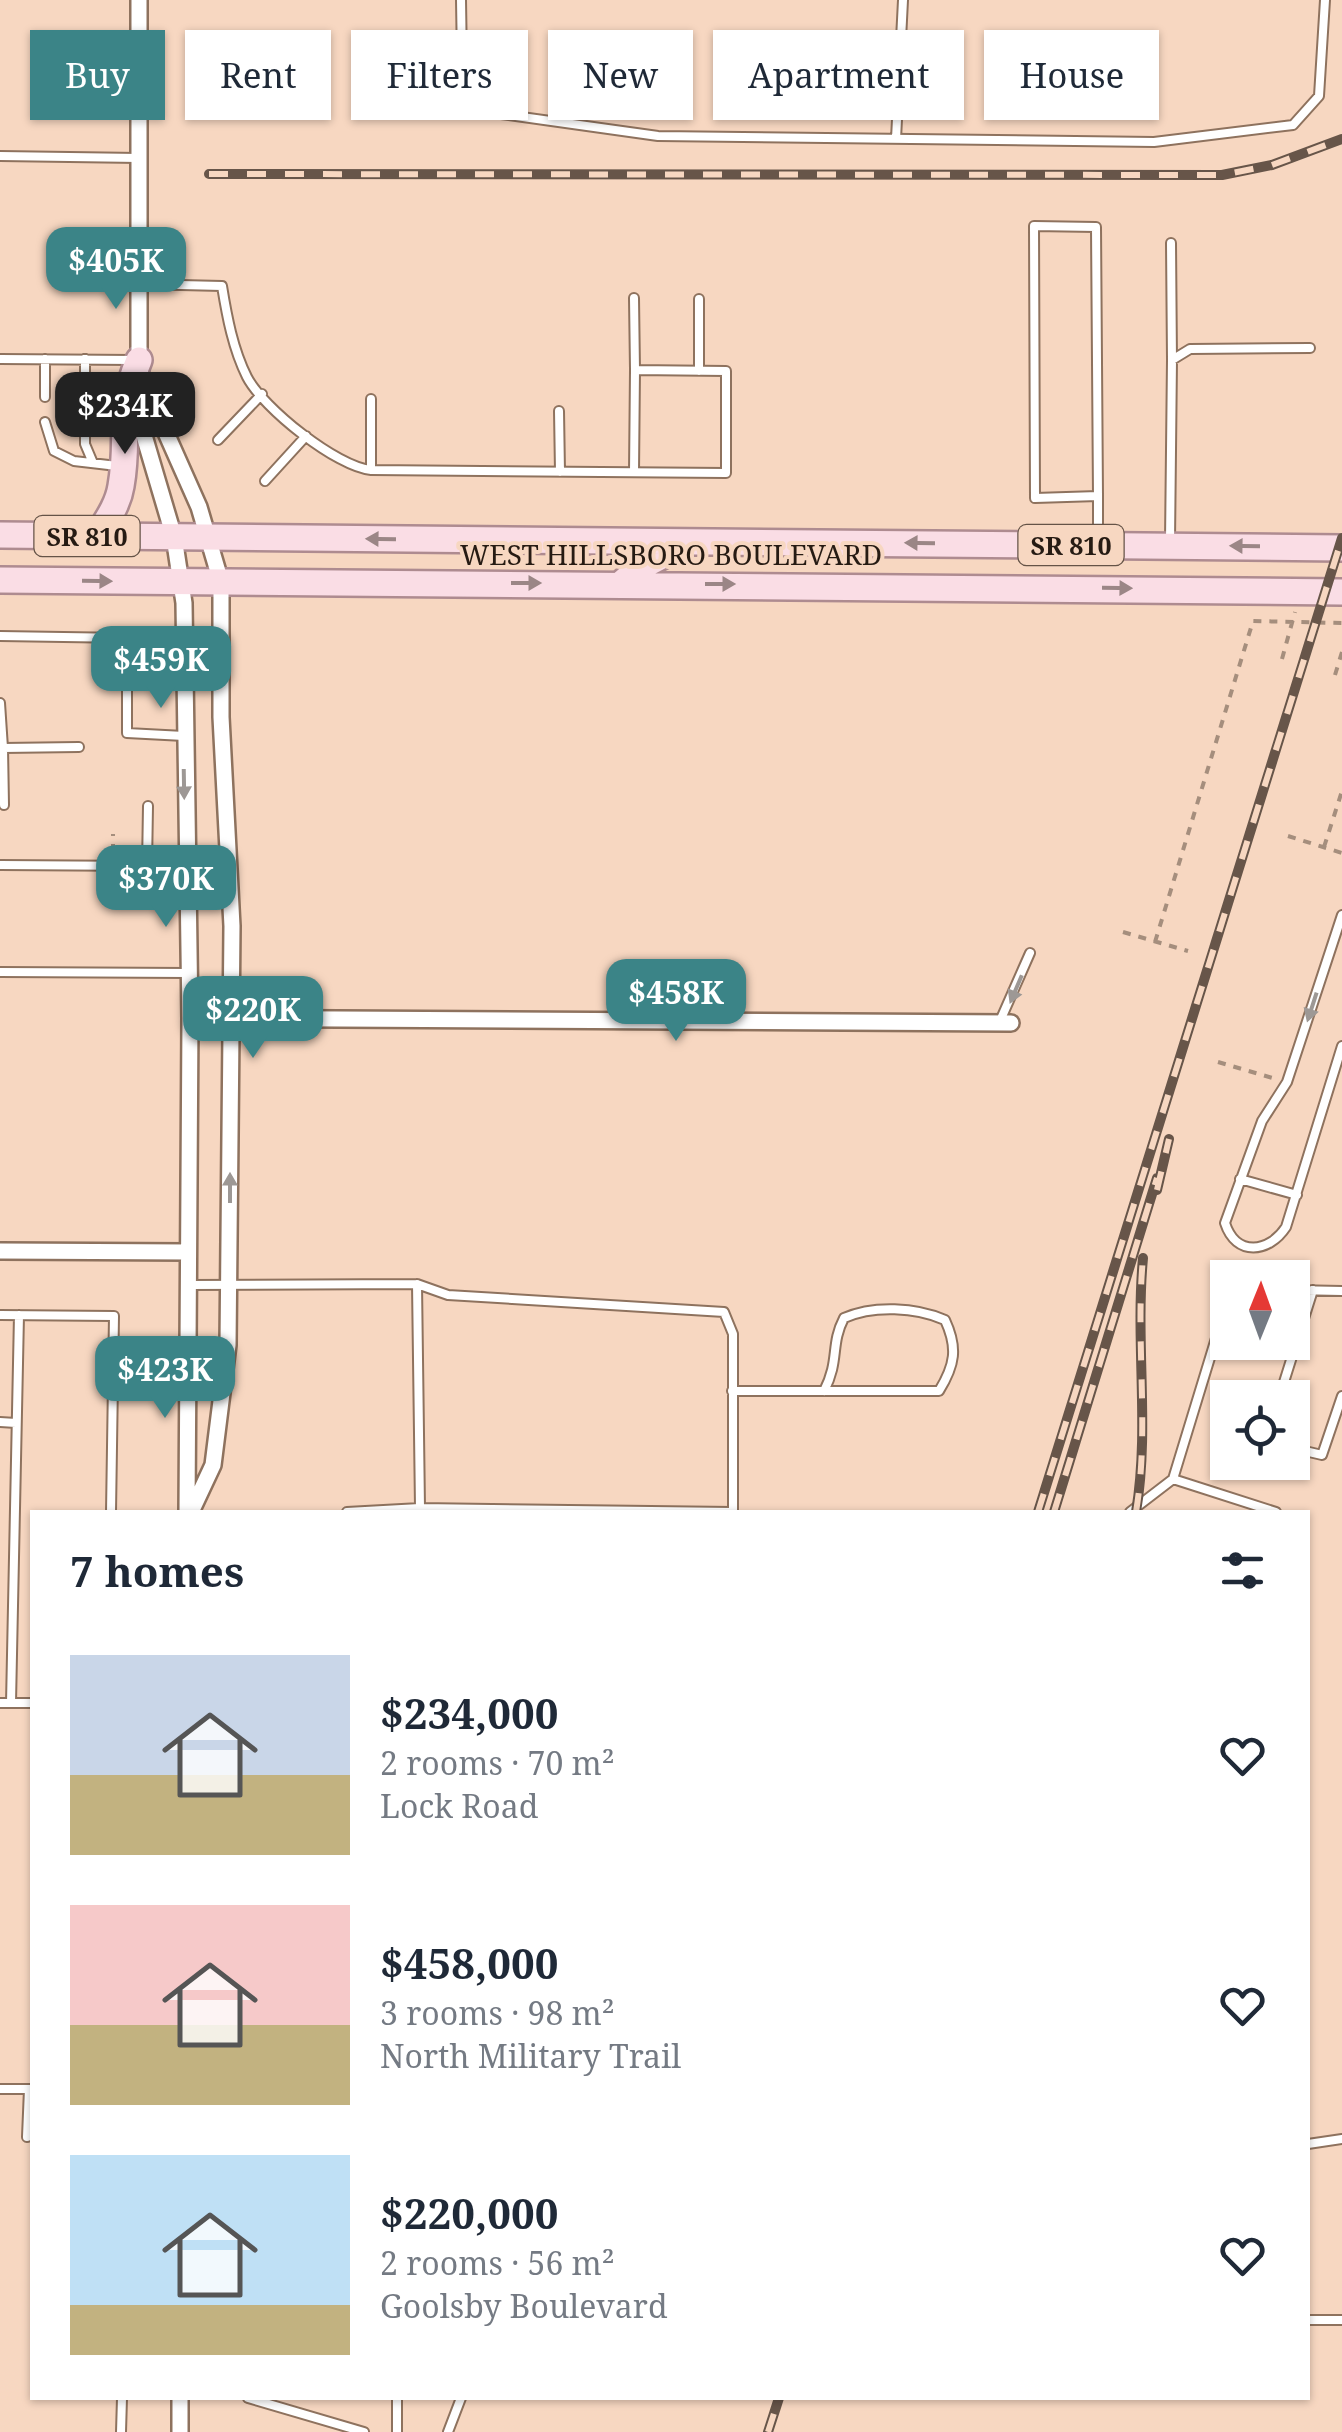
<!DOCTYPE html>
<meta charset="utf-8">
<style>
:root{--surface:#fff;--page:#f6f6f7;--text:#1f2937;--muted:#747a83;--accent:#3b8487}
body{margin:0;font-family:"Noto Serif",serif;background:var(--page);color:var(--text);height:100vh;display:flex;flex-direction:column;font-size:38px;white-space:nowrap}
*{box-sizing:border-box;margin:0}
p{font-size:32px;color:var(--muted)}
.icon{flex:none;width:55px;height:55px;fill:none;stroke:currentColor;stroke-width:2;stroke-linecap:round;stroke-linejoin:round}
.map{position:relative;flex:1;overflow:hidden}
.sheet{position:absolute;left:30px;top:1510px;width:1280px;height:890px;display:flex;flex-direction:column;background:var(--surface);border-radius:0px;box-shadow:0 2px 8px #0004}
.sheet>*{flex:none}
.guide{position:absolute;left:30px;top:30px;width:1282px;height:90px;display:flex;gap:20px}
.needle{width:65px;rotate:1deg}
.controls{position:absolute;left:1210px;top:1260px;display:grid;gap:20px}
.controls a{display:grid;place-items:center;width:100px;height:100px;border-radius:0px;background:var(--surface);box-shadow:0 2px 8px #0004;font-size:50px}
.price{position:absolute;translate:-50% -85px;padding:0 22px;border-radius:20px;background:var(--accent);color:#fff;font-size:32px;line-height:65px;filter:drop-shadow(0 2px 5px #0008)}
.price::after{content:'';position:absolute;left:50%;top:60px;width:30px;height:22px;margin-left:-15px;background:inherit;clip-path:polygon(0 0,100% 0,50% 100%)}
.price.selected{background:#222;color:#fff}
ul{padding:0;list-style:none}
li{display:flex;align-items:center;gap:30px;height:250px;padding:0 40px}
li span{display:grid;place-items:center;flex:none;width:280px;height:200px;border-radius:0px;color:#555}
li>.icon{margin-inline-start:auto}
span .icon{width:120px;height:120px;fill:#fffc;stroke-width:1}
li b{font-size:42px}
h2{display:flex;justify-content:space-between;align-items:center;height:120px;padding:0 40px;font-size:42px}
.pill{padding:0 35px;border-radius:0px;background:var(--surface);box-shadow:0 2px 8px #0004;font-size:35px;line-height:90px}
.pill.selected{background:var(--accent);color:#fff}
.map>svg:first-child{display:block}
</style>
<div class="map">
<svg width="1342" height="2432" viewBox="0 0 1342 2432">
<rect width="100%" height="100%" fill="#f7d7c1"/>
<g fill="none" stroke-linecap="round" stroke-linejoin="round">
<!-- service casing -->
<g stroke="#8e725e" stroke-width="12">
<path id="service" d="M461,0L462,62L473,99L501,114L658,136L1154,142L1293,125L1319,96L1325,0
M896,139L903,0
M0,156L139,158
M1171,243L1172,360
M139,284L222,286C227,317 233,349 247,377C263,408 337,467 371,470V399
M634,298L635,370
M0,359L134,360
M85,359V444L93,463
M699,371V299
M45,397V359
M559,411L560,472
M45,422L54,451L74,461L117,466
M218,440L262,394
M371,470L726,473V371L635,370L634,472
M265,481L306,436
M1098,496L1035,498L1034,226L1096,227L1098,496V540
M1170,541L1172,360L1190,349L1310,348
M0,636L127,638V733L184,736
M0,703L3,748L79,747
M3,748L4,805
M0,865L147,866L148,806
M1342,915L1287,1082L1262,1121L1225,1223C1236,1257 1269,1253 1286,1227L1342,1046
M0,972L189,973
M1000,1021L1030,953
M1240,1179L1297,1195
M417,1284L420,1508L732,1512
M188,1285L417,1284L448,1295L724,1312L733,1334V1512
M1292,1290L1342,1291
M1228,1314L1220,1325L1173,1479L1276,1512
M0,1315L114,1316L111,1512
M113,1342L188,1343
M732,1391H939C955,1365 958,1348 945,1320C916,1307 873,1305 844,1318C830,1345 840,1360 824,1391
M1279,1398L1313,1290
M0,1422L16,1423
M1292,1448L1322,1455L1342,1396
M1257,1467L1258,1462
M347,1512L420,1508
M1130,1512L1173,1479
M0,1703H32
M11,1703L19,1315
M0,2089H30
M27,2137L29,2089
M1308,2144L1342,2139
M1308,2320H1342
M248,2398L364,2432
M121,2432L122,2398
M397,2432V2398
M448,2432L461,2398"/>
</g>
<!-- minor casing -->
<g stroke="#8e725e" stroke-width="20">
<path id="minor" d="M139,0V360L145,406L140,422L174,537L184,603L190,1018L187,1512
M145,406L159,417L199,507L221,582V717L232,926L228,1345L213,1465L191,1512
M190,1018L1011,1023
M0,1251L188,1252
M180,2432V2398"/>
</g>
<!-- primary casing -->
<g stroke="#ae8b90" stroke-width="30">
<path id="primary" d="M0,535L1342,548
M97,536C107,520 118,505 121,486C130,436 116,414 139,360
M0,580L1342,592
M622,583L639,568L685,544"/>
</g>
<!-- path -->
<path stroke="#a58e7d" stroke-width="4" stroke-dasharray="8 8" stroke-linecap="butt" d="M1282,659L1295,612
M1335,675L1342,652
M1288,836L1342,853
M1324,847L1342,791
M113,852V834
M1123,932L1188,951
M1155,942L1253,621L1342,623
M1218,1062L1276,1079"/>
<!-- service -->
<use href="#service" stroke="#fff" stroke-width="8"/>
<!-- minor -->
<use href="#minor" stroke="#fff" stroke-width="15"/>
<!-- primary -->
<use href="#primary" stroke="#fadde5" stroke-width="25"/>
<!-- rail casing -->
<g stroke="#675549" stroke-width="10">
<path id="rail" d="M209,174L1222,175L1272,165L1342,139
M1157,1190L1169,1139
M1038,1512L1342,538
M1054,1512L1157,1178
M1136,1512C1150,1428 1135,1343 1143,1258
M768,2432L779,2398"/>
</g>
<!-- rail -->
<use href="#rail" stroke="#f7d7c1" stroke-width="6" stroke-dasharray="19" stroke-linecap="butt"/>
</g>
<!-- one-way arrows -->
<defs><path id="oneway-solid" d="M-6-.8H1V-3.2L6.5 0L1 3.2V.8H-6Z" transform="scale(2.5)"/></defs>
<g fill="#9b8686">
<use href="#oneway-solid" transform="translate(381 539) rotate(-179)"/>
<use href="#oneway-solid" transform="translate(920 543) rotate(-179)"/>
<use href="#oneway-solid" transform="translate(1245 546) rotate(-179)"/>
<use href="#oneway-solid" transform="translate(97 581) rotate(1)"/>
<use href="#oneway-solid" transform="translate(526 583)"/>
<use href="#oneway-solid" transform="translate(720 584)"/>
<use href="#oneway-solid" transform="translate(1117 588) rotate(1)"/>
</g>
<g fill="#9d9895">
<use href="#oneway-solid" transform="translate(184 784) rotate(89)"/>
<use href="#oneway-solid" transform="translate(1016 989) rotate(113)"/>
<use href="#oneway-solid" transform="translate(1312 1007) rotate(108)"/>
<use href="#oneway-solid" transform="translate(230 1188) rotate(-90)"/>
</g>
<g text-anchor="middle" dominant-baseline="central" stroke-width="8" stroke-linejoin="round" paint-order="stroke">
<!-- shield labels -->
<g fill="#f7d7c1" stroke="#655347" stroke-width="2.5">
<rect x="34.5" y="516" width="105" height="40" rx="8"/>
<rect x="1018.5" y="525" width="105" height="40" rx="8"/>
</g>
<g font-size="25" font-weight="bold" fill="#261b13">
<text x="87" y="536">SR 810</text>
<text x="1071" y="545">SR 810</text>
</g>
<!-- street labels -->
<g font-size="28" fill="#261b13" stroke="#f7d7c1">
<text x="671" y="554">WEST HILLSBORO BOULEVARD</text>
</g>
</g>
</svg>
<div class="controls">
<a><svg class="needle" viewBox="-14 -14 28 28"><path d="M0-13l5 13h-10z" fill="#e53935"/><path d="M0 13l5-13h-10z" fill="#747a83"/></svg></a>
<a><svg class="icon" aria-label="locate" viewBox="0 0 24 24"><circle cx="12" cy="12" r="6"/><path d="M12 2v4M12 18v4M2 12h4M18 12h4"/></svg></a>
</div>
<b class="price" style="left:116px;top:312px">$405K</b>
<b class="price selected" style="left:125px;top:457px">$234K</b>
<b class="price" style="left:161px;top:711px">$459K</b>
<b class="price" style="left:166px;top:930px">$370K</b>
<b class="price" style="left:676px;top:1044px">$458K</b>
<b class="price" style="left:253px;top:1061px">$220K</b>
<b class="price" style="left:165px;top:1421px">$423K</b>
<div class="guide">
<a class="pill selected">Buy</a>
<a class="pill">Rent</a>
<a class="pill">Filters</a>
<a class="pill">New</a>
<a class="pill">Apartment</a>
<a class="pill">House</a>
</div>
<section class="sheet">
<h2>7 homes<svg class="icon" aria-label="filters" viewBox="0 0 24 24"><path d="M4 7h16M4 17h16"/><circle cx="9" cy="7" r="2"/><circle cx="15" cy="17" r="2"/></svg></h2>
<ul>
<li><span style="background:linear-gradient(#c9d6e8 60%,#c2b280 0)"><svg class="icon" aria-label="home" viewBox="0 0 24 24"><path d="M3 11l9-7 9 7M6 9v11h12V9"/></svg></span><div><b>$234,000</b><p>2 rooms · 70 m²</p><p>Lock Road</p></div><svg class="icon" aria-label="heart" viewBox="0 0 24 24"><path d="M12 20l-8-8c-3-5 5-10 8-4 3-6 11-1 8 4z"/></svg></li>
<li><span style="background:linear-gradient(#f6c9c9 60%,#c2b280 0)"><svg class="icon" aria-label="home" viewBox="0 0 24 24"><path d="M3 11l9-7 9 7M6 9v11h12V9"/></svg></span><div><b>$458,000</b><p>3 rooms · 98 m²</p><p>North Military Trail</p></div><svg class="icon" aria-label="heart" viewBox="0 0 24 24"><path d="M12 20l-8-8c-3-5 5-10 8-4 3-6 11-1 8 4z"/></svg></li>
<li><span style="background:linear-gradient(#bfe0f5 75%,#c2b280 0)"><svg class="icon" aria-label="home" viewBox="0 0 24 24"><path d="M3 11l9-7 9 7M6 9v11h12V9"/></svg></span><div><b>$220,000</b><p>2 rooms · 56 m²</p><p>Goolsby Boulevard</p></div><svg class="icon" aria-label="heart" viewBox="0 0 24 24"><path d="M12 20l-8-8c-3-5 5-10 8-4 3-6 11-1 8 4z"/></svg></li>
</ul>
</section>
</div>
